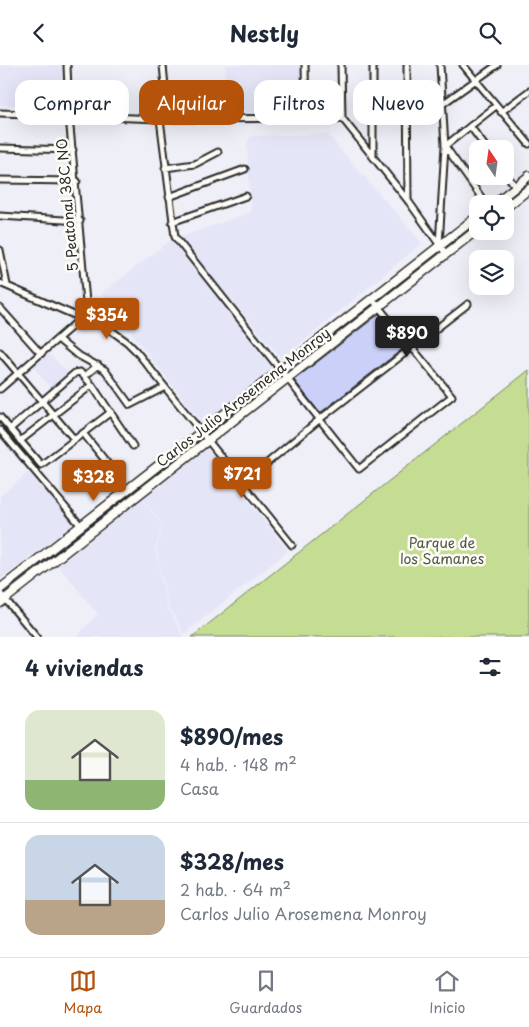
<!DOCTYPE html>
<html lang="es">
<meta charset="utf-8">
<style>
:root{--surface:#fff;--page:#f2f2f3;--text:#1f2937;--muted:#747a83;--line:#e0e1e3;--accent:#b45309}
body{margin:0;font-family:"Playpen Sans",sans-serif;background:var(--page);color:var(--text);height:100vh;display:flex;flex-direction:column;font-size:19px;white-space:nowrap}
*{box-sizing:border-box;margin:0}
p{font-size:16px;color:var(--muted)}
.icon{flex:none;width:28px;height:28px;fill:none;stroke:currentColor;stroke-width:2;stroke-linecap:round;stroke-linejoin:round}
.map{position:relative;height:572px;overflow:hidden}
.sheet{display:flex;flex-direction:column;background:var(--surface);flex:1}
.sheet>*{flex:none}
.hud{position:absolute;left:15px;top:15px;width:500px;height:45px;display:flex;gap:10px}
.needle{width:32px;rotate:347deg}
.fabs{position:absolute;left:469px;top:75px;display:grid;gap:10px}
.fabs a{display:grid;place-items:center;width:45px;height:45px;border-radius:10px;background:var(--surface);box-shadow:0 5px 20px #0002;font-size:25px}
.price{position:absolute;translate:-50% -42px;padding:0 11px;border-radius:5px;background:var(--accent);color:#fff;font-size:16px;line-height:32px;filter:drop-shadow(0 1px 2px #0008)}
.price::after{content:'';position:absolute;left:50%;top:30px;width:15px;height:11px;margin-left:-8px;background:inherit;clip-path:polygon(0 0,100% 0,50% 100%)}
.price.on{background:#222;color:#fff}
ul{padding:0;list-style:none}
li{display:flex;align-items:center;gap:15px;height:125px;padding:0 25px}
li+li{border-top:1px solid var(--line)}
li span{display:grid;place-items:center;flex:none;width:140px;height:100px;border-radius:15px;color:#555}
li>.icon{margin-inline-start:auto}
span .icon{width:60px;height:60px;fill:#fffc;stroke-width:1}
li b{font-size:21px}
h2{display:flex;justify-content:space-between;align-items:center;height:60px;padding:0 25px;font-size:21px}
.pill{padding:0 18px;border-radius:15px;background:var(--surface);box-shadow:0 5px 20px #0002;font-size:18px;line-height:45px}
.pill.on{background:var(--accent);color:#fff}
header{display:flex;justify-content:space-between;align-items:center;height:65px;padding:0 25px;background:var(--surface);font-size:22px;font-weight:700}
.tab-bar{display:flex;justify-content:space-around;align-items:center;height:70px;border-top:1px solid var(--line);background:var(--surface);font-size:14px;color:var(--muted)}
.tab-bar a{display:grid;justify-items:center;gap:2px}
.tab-bar .on{color:var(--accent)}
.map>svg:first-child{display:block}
</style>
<header><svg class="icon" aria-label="back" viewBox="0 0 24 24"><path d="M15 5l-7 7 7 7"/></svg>Nestly<svg class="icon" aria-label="search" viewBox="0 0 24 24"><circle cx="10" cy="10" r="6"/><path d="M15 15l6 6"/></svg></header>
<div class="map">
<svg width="529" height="572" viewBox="0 0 529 572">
<rect width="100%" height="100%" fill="#eeeff7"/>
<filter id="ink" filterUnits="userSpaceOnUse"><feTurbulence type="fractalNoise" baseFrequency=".02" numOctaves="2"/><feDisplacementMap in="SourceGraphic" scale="10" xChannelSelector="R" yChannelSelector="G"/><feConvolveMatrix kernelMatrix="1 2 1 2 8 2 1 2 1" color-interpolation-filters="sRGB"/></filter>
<g filter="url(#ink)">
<!-- built -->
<path fill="#e4e6f7" d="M0,0H62L63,42L0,40Z
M225,0H302V47L226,48Z
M327,69L422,178L282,294L179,173L251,147L247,75L252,71Z
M171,175L273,304L202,358L101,229Z
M48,288L70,309L52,325L33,301Z
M207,383L288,486L184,569L171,545H169L156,485L163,461L143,434Z
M29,407L75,458L0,515V431Z
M142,434L162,461L155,485L168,546H170L183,572H76L98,549L58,501Z"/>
<!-- green -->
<path fill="#c4dd93" stroke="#78845f" d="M529,305V572H192Z"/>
<!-- building -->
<path fill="#cbd0f8" stroke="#2b2b2b" d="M379,249L405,282L320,348L294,315Z"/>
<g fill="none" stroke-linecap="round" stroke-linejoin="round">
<!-- minor casing -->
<g stroke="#2b2b2b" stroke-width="9">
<path id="minor" d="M67,0L69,51L87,248
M163,0L168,54
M305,0L306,53
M341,0L342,53
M373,0V92
M407,0L408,136
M463,0L529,79
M441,40L497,0
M501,47L529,26
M0,48L160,54L342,53L409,137L446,189
M160,54L175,172L359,404L452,331L372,234
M470,61L487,84
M0,83L73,85
M165,103L195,99L218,87
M505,108L516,122
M0,115L77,116
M169,132L245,104
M486,139L445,81L496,41
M0,151L80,156
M172,157L246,131
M439,180L445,81L440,0
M0,185L7,220
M0,218L81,253
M0,243L41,289
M59,275L76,289L105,305L130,340L165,322
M0,287L74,374
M85,311L98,300
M0,324L87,248L127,277L136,286L292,480
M0,352L41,400L111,347
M10,364L75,308L80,307L92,320L133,381
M0,365L81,461
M83,368L108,399
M20,376L92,320
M242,419L320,354L468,239
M0,528L37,572"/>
</g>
<!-- secondary casing -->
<g stroke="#2b2b2b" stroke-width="11">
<path id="secondary" d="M494,139L529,111
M505,143L529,124
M0,524L478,151
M0,538L478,164"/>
</g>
<!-- minor -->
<use href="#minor" stroke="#fdfcf7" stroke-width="5"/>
<!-- secondary -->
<use href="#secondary" stroke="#fdfcf7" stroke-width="8"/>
</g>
</g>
<g text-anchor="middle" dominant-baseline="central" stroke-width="5" stroke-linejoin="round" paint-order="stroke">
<!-- street labels -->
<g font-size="14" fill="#2b2b2b" stroke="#fdfcf7">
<text transform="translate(67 140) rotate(-95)">5 Peatonal 38C NO</text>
<text transform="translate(243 332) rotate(-38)">Carlos Julio Arosemena Monroy</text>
</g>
<!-- park labels -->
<g font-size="14" fill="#515845" stroke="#fdfcf7">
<text x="442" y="477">Parque de<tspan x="442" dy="16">los Samanes</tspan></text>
</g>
</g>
</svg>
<div class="fabs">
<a><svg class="needle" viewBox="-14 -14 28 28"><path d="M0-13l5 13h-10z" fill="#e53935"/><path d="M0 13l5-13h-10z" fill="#747a83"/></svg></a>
<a><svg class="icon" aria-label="locate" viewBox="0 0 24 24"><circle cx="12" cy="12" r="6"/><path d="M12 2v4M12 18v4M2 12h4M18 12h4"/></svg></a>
<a><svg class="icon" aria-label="layers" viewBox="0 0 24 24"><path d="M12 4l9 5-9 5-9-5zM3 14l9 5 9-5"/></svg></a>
</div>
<b class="price" style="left:107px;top:275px">$354</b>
<b class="price on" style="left:407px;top:293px">$890</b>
<b class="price" style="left:242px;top:434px">$721</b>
<b class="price" style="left:94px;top:437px">$328</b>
<div class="hud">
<a class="pill">Comprar</a>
<a class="pill on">Alquilar</a>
<a class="pill">Filtros</a>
<a class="pill">Nuevo</a>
</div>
</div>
<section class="sheet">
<h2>4 viviendas<svg class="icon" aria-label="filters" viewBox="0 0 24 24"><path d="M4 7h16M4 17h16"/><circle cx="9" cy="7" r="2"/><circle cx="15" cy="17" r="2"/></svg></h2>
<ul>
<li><span style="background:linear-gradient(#dfe7d0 70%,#8fb573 0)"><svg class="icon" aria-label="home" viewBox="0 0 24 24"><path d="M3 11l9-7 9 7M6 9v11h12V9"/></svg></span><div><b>$890/mes</b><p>4 hab. · 148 m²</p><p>Casa</p></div></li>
<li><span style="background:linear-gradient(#c9d6e8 65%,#b9a48a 0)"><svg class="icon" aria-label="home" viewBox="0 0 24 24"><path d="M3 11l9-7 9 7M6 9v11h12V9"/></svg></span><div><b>$328/mes</b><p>2 hab. · 64 m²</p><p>Carlos Julio Arosemena Monroy</p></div></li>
</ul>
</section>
<nav class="tab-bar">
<a class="on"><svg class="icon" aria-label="map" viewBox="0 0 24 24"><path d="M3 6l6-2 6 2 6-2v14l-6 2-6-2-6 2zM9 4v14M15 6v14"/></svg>Mapa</a>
<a><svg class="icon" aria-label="saved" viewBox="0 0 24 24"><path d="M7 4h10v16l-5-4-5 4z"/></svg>Guardados</a>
<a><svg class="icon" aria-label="home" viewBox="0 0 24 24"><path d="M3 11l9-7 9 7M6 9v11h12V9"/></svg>Inicio</a>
</nav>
